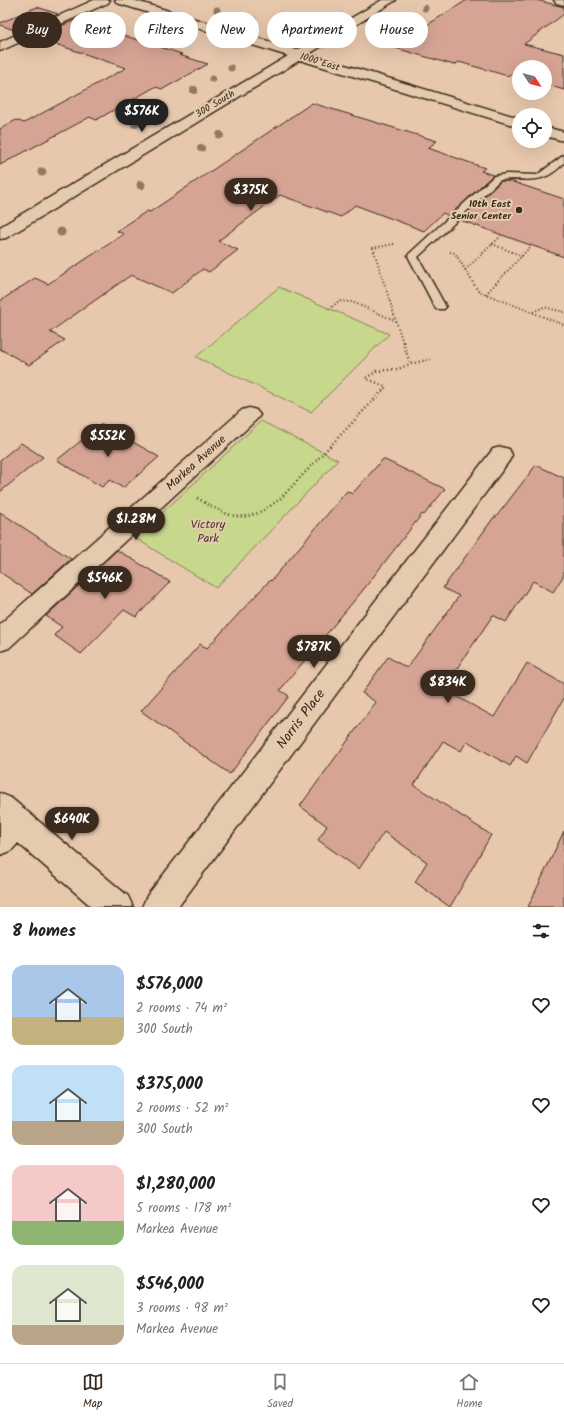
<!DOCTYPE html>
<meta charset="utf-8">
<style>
:root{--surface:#fff;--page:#f2f2f2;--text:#222;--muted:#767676;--line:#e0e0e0;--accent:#3b2a1e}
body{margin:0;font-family:Kalam,sans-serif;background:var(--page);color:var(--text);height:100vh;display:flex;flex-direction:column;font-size:15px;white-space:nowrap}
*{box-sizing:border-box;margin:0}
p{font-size:13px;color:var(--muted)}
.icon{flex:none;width:22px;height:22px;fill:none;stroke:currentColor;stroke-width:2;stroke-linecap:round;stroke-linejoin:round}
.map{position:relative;height:907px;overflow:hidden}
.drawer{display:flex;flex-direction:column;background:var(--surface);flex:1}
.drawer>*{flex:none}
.hud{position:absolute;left:12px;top:12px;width:540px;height:36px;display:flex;gap:8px}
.needle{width:26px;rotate:126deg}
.controls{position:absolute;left:512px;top:60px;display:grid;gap:8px}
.controls a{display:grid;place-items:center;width:40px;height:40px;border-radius:50%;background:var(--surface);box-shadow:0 4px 16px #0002;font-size:20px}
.price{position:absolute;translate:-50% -34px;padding:0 9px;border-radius:14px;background:var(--accent);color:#fff;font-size:13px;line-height:26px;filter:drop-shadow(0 1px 2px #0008)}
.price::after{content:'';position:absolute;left:50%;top:24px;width:12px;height:9px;margin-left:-6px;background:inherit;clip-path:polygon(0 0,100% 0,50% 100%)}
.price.active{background:#222;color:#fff}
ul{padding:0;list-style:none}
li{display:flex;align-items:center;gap:12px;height:100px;padding:0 12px}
li span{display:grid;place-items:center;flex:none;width:112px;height:80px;border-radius:12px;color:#555}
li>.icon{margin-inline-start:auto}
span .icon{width:48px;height:48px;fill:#fffc;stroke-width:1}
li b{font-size:17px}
h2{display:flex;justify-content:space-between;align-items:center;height:48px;padding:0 12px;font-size:17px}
.chip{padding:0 14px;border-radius:18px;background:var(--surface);box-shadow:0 4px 16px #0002;font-size:14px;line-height:36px}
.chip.active{background:var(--accent);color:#fff}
.tab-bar{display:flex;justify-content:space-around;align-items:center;height:56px;border-top:1px solid var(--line);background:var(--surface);font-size:11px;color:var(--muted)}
.tab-bar a{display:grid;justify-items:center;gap:2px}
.tab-bar .active{color:var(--accent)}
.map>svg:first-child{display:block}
</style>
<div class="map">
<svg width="564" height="907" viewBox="0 0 564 907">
<rect width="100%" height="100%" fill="#e8c8ad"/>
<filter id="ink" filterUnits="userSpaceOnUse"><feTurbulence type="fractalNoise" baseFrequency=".025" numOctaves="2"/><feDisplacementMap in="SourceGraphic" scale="8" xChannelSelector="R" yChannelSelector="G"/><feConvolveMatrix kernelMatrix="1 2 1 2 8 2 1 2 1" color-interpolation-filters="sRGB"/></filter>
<g filter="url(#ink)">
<!-- green -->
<path fill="#c7d78b" stroke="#818054" d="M279,287L389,334L311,412L196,357Z
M261,421L338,460L216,588L135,538Z"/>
<!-- building -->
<path fill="#d6a494" stroke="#3b2a1e" d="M467,0H536L564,7V14L524,44L564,54V90L545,84V67H519V76L510,74L508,76L459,62L454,65L392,47Z
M37,7L58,14L20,32L0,25V23Z
M75,20L182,54L179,55L208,64L163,89L155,87L96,120L90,117L0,165V129L16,120L24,123L126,68L35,37Z
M312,103L437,141L428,148L485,168L481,171L493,175L449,216L443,213L424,231L355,205L341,217L280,195L218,241L238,250L209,272L203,269L172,293L131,275L50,332L65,340L29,365L0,349V301L35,278L48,284L124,234L117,231L147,211L150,212Z
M501,181H510L564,199V257L460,220Z
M102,424L159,457L123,488L110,480L102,487L57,460Z
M21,443L43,457L0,492V460Z
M383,459L445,489L424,515L422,514L363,590L280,690L289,696L230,774L141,711L200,644L207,648L270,580L271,581L347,491L352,494Z
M536,465L564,478V575L553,592L533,581L506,622L493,615L443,689L494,717L527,663L564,684V698L527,763L516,756L510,766L467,741L461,751L443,741L414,785L491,835L450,907L415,882L427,862L384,832L359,869L318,840L327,826L300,806L376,702L362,693L388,657L407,668L459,596L443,588L494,517H496Z
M0,512L71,559L32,594L0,572Z
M117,550L170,582L136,617L124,610L81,654L54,635L62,627L46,616Z
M564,831V907H528Z"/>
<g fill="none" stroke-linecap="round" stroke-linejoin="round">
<!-- service casing -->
<g stroke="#3b2a1e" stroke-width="3">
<path id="service" d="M564,155V163C541,187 528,177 500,180L418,257L446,307L444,309H436L408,256L409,254L494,176L507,174L537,175Z"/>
</g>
<!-- minor casing -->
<g stroke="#3b2a1e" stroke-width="3">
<path id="minor" d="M94,0H110L108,3L0,51V42Z
M115,0H133L297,50L382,0H396L309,54L519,118V127L300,60L6,238L0,239V227L288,56L117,3Z
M554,0H564V5L556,3Z
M545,127L564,132V141L545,136Z
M249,408L256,410L260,415L256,420L9,648L0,651V624L242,410Z
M501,447L509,449L512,455L509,461L178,907H142L147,896L493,449Z
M0,793L11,798L128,896L133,907H92L18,843L11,851L0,855Z"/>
</g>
<!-- path-far1 -->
<path stroke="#3b2a1e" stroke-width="2" stroke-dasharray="1 2.5" stroke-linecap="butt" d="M394,244L373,248L403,343
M492,244L522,256
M450,252L455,253L478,291L564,325
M465,270L501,236
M486,294L531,246
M329,309L339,301L352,302L396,321
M533,312L544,307L564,312"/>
<!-- path -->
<path stroke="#3b2a1e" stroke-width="2.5" stroke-dasharray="1 3" stroke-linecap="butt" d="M403,342L410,364L431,359
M197,498C233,519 244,526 280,499L386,387L366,378L377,371L398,369L410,364"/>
<!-- service -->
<use href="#service" fill="#e5cbad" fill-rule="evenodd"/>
<!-- minor -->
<use href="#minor" fill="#e5cbad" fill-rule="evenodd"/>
</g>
<!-- trees -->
<g fill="#917a64">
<circle cx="425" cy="8" r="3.5"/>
<circle cx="217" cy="10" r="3.5"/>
<circle cx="320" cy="19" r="3.5"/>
<circle cx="253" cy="20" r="3.5"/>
<circle cx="396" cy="22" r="3.5"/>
<circle cx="305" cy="27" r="3.5"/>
<circle cx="189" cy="39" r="3.5"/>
<circle cx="231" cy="68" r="3.5"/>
<circle cx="212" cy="79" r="3.5"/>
<circle cx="194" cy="90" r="4"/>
<circle cx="163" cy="108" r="4"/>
<circle cx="135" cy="124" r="4"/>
<circle cx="220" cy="135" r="4"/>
<circle cx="201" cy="148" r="4"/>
<circle cx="42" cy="172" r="4.5"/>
<circle cx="141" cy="185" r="4.5"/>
<circle cx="61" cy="232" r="4.5"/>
</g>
</g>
<!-- markers -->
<circle fill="#3b2a1e" stroke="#e5cbad" stroke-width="1.5" cx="519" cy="210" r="4"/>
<g text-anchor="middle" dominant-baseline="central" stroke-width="4" stroke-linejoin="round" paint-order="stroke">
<!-- far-street labels -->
<g font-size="10" fill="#3b2a1e" stroke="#e5cbad">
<text transform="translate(320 62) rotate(17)">1000 East</text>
<text transform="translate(215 104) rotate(-31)">300 South</text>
</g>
<!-- far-poi labels -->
<g font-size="10" font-weight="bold" fill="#3b2a1e" stroke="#e5cbad" text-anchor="end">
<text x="511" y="204">10th East<tspan x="511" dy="12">Senior Center</tspan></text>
</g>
<!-- street labels -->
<g font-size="12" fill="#3b2a1e" stroke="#e5cbad">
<text transform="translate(196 463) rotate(-42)">Markea Avenue</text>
</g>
<!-- park labels -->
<g font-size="12" fill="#493b29" stroke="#e5cbad">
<text x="208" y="524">Victory<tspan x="208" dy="14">Park</tspan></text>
</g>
<!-- near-street labels -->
<g font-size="14" fill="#3b2a1e" stroke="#e5cbad">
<text transform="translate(301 719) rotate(-53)">Norris Place</text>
</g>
</g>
</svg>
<div class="controls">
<a><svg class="needle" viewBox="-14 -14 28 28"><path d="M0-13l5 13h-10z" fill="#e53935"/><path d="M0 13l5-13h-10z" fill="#767676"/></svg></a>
<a><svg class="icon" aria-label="locate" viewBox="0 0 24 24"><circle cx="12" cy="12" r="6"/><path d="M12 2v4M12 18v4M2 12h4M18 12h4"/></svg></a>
</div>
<b class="price active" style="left:142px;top:133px">$576K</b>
<b class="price" style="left:251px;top:212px">$375K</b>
<b class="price" style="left:108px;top:458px">$552K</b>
<b class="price" style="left:136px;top:541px">$1.28M</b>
<b class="price" style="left:105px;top:600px">$546K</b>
<b class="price" style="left:314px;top:669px">$787K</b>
<b class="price" style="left:448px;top:704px">$834K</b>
<b class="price" style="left:72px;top:841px">$640K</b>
<div class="hud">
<a class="chip active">Buy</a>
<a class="chip">Rent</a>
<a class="chip">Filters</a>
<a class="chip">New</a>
<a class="chip">Apartment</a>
<a class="chip">House</a>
</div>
</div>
<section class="drawer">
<h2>8 homes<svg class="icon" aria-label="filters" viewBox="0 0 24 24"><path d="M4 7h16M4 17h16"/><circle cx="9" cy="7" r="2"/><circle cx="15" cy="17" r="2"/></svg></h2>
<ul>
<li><span style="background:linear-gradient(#a9c7e8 65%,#c2b280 0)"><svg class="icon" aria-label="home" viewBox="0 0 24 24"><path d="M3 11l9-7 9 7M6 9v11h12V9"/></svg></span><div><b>$576,000</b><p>2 rooms · 74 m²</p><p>300 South</p></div><svg class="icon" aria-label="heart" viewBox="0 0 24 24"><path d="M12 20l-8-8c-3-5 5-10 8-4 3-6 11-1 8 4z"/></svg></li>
<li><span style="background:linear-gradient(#bfe0f5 70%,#b9a48a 0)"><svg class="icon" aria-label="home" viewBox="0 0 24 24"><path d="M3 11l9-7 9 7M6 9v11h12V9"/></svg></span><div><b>$375,000</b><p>2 rooms · 52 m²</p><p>300 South</p></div><svg class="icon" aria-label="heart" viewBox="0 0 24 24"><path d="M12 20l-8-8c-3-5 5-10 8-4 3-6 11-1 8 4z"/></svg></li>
<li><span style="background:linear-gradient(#f6c9c9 70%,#8fb573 0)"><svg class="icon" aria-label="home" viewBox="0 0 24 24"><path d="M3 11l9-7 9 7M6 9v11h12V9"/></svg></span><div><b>$1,280,000</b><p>5 rooms · 178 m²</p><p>Markea Avenue</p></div><svg class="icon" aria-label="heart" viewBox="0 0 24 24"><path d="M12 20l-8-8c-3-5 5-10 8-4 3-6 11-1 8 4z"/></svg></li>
<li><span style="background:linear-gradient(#dfe7d0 75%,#b9a48a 0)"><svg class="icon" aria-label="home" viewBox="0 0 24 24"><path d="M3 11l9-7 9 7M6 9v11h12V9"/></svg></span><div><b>$546,000</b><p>3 rooms · 98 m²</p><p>Markea Avenue</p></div><svg class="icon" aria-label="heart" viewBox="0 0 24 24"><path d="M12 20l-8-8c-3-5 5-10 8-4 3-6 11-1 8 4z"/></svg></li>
</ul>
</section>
<nav class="tab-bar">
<a class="active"><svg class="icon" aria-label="map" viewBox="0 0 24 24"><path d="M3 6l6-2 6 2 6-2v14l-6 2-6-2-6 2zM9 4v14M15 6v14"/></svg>Map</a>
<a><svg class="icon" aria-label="saved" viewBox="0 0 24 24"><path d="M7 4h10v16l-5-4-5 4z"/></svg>Saved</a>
<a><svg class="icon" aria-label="home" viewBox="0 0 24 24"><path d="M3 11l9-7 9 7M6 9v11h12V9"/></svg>Home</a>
</nav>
